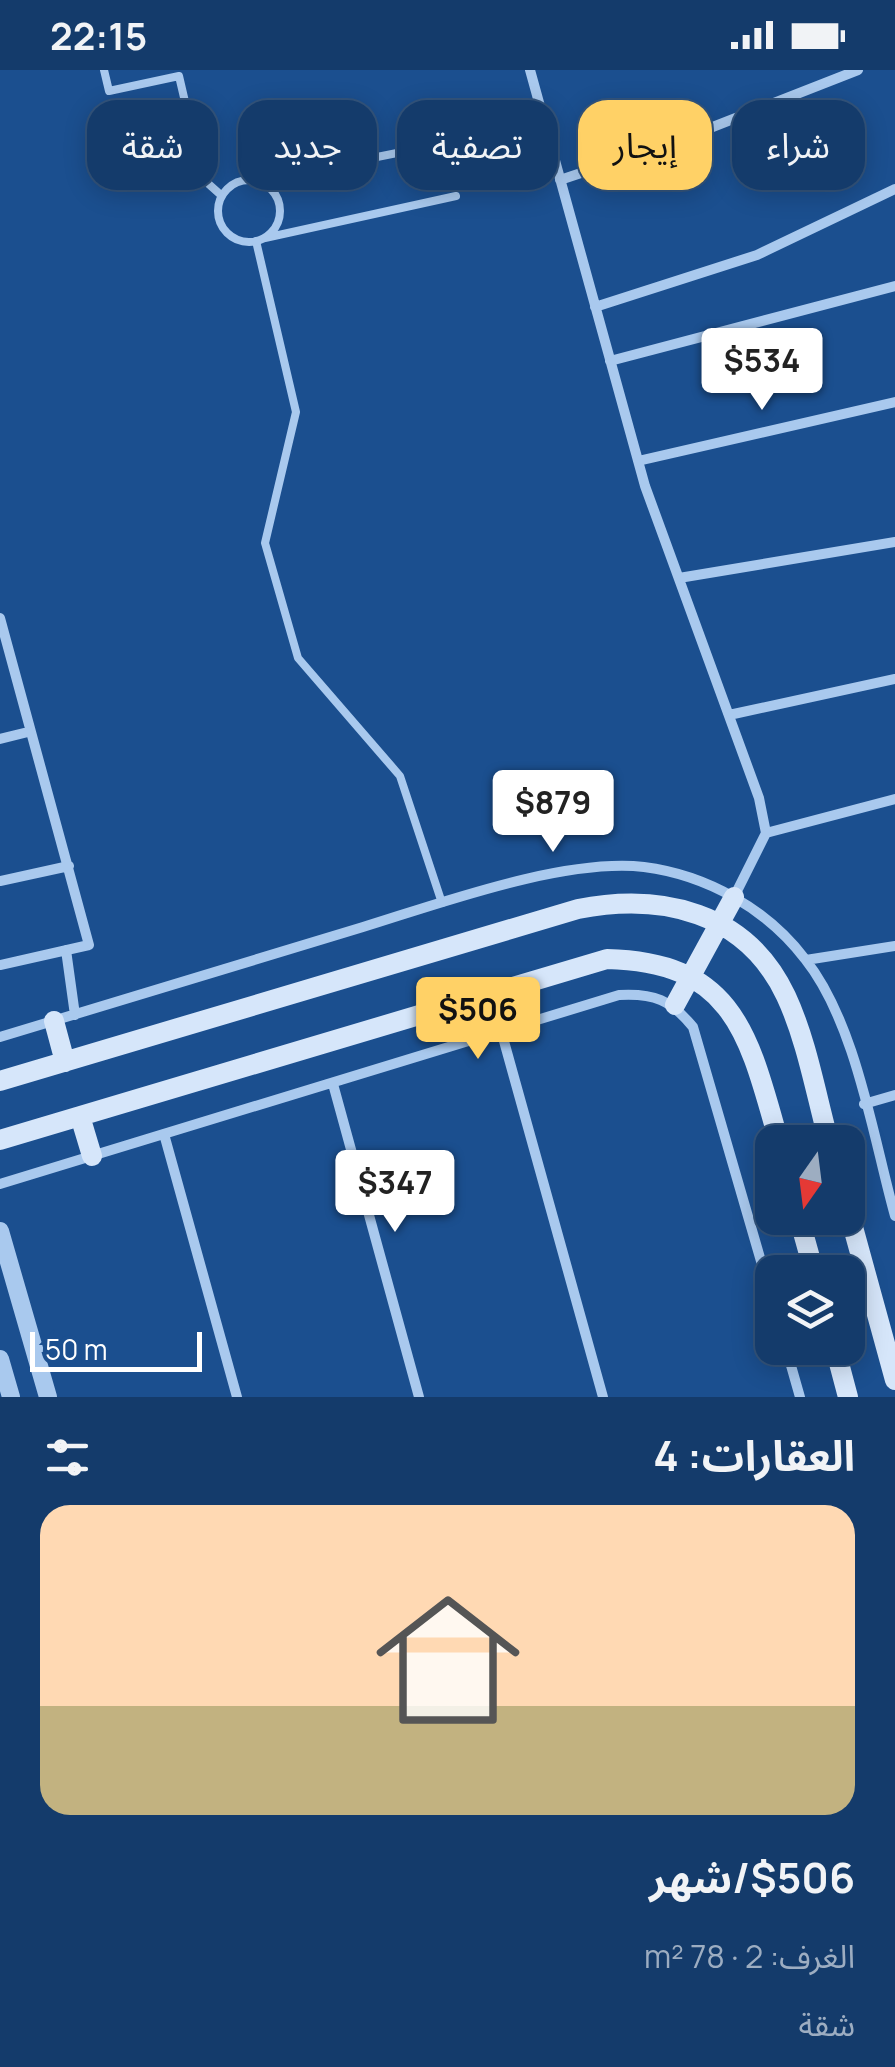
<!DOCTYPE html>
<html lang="ar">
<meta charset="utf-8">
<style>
:root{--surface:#143b6b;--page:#214673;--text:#f1f3f6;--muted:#9dadc1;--line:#33557e;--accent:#ffd166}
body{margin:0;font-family:Manrope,"Noto Sans Arabic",sans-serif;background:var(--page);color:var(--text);direction:rtl;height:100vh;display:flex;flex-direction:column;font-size:38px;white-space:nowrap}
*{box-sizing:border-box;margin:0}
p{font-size:32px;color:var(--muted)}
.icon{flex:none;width:55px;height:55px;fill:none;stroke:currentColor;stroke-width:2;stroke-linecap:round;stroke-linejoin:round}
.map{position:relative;height:1327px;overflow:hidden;direction:ltr}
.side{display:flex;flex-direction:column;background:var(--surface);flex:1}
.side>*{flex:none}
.guide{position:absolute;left:30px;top:30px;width:835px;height:90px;direction:rtl;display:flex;gap:20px}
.needle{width:65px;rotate:194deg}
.tools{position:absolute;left:755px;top:1055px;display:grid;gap:20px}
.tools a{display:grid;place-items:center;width:110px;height:110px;border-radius:20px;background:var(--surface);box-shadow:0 5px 25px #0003,0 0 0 2px var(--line);font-size:50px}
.scale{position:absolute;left:30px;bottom:25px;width:172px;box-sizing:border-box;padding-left:10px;border:5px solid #fff;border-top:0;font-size:28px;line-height:35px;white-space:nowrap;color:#fff;-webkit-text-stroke:8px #1b4f8f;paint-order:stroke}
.price{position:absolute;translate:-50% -85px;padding:0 22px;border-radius:10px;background:#fff;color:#222;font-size:32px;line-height:65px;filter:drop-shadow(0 2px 5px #0008)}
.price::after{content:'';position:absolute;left:50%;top:60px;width:30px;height:22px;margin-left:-15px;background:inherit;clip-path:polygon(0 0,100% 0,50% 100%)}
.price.on{background:var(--accent);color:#111}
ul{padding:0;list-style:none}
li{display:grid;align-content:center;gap:20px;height:530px;padding:0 40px}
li+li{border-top:2px solid var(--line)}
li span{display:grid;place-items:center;height:310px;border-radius:30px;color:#555}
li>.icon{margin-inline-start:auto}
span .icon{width:180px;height:180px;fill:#fffc;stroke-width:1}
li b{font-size:42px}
h2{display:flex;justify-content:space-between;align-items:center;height:120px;padding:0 40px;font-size:42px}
.pill{padding:0 35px;border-radius:30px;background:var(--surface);box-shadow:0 5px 25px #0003,0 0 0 2px var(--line);font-size:35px;line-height:90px}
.pill.on{background:var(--accent);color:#111}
.status{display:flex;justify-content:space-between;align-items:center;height:70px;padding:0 50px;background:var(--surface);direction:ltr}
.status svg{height:28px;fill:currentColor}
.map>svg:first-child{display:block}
</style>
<div class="status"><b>22:15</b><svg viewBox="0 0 49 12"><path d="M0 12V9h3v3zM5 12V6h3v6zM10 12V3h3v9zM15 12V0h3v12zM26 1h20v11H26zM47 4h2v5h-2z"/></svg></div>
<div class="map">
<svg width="895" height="1327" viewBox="0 0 895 1327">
<rect width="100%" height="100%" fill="#1b4f8f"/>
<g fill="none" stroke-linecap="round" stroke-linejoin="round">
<!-- service -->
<path stroke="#a9c9ee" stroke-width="8" d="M104,0L109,21L179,6L203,109L222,126
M218 141a31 31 0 1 1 62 0a31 31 0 1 1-62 0Z
M257,111L442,74
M265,168L456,126
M256,171L296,342L265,473L298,588L400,706L442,833"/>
<!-- minor -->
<path stroke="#a9c9ee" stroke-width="10" d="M530,0L645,416L759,728L766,763L734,827
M560,110L677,71L858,0
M595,237L757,185L895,119
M610,291L895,216
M638,391L895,332
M679,508L895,472
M0,548L89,875L0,895
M729,645L895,609
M0,669L28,662
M766,763L895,729
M0,811L69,796
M66,880L75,945
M806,890L895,876
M502,964L603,1327
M0,967C121,931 242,894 363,857C441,833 564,788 644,797C707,805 767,839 805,889C856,953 873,1067 895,1146
M333,1014L419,1327
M864,1034L895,1025
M164,1064L237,1327
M0,1114L619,925C654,923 671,930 693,957L772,1229
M786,1278L800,1327"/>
<!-- tertiary -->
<path stroke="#a9c9ee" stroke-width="18" d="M0,1161L48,1327
M0,1289L11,1327"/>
<!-- secondary -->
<path stroke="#d6e6fa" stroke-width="20" d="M675,935L734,827
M54,951L65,992
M0,1011L578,839C661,823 746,841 786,926C807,971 816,1025 829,1072
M80,1046L92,1086
M0,1070L607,889C735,892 749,966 779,1072
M848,1139L895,1310
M799,1148L814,1202
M835,1278L848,1327"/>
</g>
</svg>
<div class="tools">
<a><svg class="needle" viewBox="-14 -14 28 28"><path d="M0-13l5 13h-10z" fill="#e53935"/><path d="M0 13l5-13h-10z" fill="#9dadc1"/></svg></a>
<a><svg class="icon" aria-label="layers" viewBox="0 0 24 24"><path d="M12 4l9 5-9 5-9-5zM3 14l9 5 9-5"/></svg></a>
</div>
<div class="scale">50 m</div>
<b class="price" style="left:762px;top:343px">$534</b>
<b class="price" style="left:553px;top:785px">$879</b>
<b class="price on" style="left:478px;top:992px">$506</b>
<b class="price" style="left:395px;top:1165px">$347</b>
<div class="guide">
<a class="pill">شراء</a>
<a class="pill on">إيجار</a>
<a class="pill">تصفية</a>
<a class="pill">جديد</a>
<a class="pill">شقة</a>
</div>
</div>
<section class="side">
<h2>العقارات: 4<svg class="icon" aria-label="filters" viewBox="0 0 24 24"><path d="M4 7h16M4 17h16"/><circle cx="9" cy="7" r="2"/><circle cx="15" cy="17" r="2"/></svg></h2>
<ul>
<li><span style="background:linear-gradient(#ffd9b3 65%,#c2b280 0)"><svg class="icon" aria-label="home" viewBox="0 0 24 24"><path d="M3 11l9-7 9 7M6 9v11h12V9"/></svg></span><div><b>$506/شهر</b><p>الغرف: 2 · 78 m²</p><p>شقة</p></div></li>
</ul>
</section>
